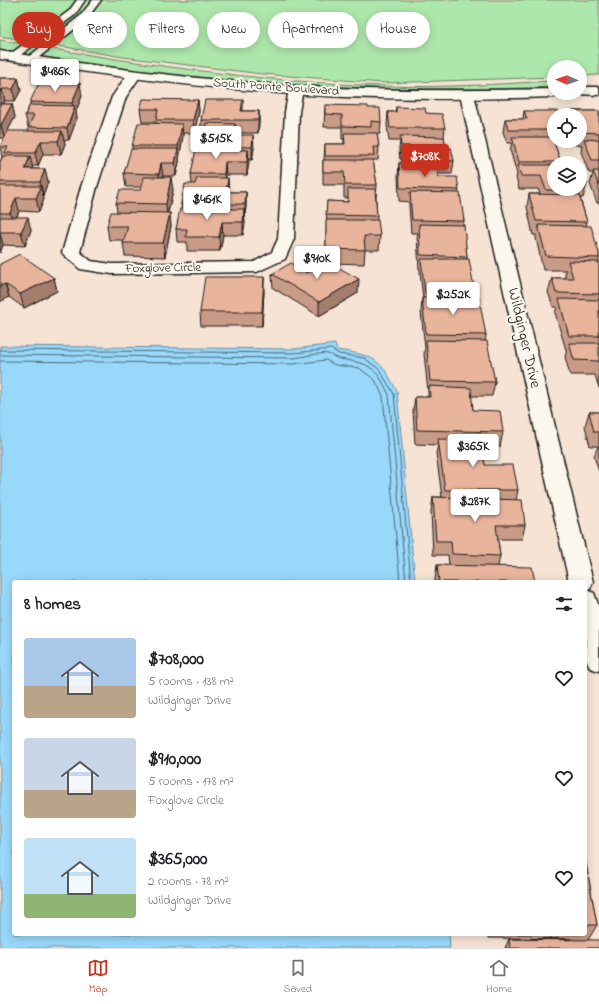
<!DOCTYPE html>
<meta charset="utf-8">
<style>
:root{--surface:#fff;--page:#f2f2f2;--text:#202124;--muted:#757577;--line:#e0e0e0;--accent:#c8321e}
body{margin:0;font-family:"Indie Flower",sans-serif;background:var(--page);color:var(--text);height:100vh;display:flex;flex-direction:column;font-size:15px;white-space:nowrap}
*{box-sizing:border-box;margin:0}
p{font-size:13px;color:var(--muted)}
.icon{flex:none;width:22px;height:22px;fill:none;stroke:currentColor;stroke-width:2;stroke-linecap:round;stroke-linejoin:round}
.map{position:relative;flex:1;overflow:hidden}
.panel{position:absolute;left:12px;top:580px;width:575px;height:356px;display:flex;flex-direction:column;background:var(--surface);border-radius:4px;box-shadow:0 2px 10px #0003}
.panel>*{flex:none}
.hud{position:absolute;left:12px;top:12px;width:575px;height:36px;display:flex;gap:8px}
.needle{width:26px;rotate:272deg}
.fabs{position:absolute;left:547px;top:60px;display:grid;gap:8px}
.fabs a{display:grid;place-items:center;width:40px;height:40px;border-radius:50%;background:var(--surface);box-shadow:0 2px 10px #0003;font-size:20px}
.price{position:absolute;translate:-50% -34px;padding:0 9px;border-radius:4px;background:#fff;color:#222;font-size:13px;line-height:26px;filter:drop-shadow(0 1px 2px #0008)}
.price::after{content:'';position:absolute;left:50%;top:24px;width:12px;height:9px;margin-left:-6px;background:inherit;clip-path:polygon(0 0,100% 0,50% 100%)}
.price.active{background:var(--accent);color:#fff}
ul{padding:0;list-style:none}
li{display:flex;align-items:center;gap:12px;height:100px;padding:0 12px}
li span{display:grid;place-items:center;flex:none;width:112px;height:80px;border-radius:4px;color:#555}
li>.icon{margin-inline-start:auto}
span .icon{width:48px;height:48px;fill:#fffc;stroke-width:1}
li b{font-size:17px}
h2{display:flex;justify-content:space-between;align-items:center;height:48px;padding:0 12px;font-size:17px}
.tag{padding:0 14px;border-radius:18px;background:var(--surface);box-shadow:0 2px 10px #0003;font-size:14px;line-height:36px}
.tag.active{background:var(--accent);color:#fff}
.tab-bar{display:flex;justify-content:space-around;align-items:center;height:56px;border-top:1px solid var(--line);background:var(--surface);font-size:11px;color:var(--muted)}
.tab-bar a{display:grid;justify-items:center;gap:2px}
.tab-bar .active{color:var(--accent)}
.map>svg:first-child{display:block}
</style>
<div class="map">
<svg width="599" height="948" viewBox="0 0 599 948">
<rect width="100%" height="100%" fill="#f6e3d4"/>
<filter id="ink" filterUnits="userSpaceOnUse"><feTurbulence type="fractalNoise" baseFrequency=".025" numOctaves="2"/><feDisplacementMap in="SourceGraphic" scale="8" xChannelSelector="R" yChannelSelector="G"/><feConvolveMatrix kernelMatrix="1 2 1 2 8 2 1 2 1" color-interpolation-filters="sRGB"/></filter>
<g filter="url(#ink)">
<!-- green -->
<path fill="#aee7ab" stroke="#658264" d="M0,0H599V75L580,76V67H554V77L384,83L262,74L123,57L0,36Z
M0,40C127,62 255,82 385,86C441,88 498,84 554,81V87C404,93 254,86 104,67C69,63 35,55 0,50Z"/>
<!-- water -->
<path fill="#98d8fa" stroke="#668da1" d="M335,344L337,350C373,355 382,359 397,392L415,582H14V934H449L450,948H0V346L294,349Z"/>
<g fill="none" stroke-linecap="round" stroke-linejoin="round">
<!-- shore -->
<path stroke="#4e6775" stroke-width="1" d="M0,350L294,353L331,349L339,354L364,358L379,369L394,394L411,582
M0,355L294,358C302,357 321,352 328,354C332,355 335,358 340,359C370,364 375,365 389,395L406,582
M0,361L294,364L326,360L335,365L359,368L375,380L383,396L400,582"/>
<!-- lane casing -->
<g stroke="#1c1c1c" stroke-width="3">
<path id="lane" d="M77,0H85L75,15L15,59H9V55L69,11Z
M93,0H101L86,20L33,62H27V58L80,16Z"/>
</g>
<!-- street casing -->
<g stroke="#1c1c1c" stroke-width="3">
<path id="street" d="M134,71L139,72L141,75L126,97L97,187L80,252L91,261L112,264L254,262L272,252L278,239L285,112L289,89L291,86H301L303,89L299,112L294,239L285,259L257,272L112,274L80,269L62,253L81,187L112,97L129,72Z
M467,91L472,92L474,95L593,582L590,589L586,590L594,593L599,607V671L590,668L586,660L585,582H569L460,95L462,92Z"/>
</g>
<!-- secondary casing -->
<g stroke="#1c1c1c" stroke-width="3">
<path id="secondary" d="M0,51C92,66 183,78 276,85C369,91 461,91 554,89V93H561L559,96L554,97C484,99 415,100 345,97C229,92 115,77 0,59Z
M580,87H599V95L575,94L580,93Z"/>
</g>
<!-- lane -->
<use href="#lane" fill="#fbf7ec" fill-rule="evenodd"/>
<!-- street -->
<use href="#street" fill="#fbf7ec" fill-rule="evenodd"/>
<!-- secondary -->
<use href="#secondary" fill="#fbf7ec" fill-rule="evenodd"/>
</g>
<!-- wall -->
<path fill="#c89b86" stroke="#1c1c1c" d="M0,78H18L21,90L15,101H5L3,104H12L15,117L4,138H0Z
M82,96L76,111L77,118L69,140H64L65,144L61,154H43L38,166H32V169H45L48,182L43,195L44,199L39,212L19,211L17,217L31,230L25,246L3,245L0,253V162L2,157L0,147L29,131L25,115L30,105V102Z
M198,100L199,112L194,133H183V136L179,159V162L176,176H163L162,177L173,190L168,213L171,226L165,257L125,256L123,243L124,240H109L107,226L117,212L116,203L141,190L142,187H126L124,173L132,149V146L156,123V122H142L140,109Z
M325,105L368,108L381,122L380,134H377L379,147L378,160H373L377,185L376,198L377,220L380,236L379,250H365L364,264L331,263L358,293L319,316L273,288L272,274L307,273L326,262V233L327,201L348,202V198H344V185H323V160H324L325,144H344V139H342V127H324Z
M396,107L426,113L445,128L444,137L446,148L454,161L452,174H438V177L459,190L458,193L464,221L463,225L467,257V259L475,294V298L486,335L485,341L495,382L492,396H471L473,410L503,432L500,447L482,446L485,465L518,490L516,500L525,525L522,539H498L500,556L498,566L535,582H435V579L437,565H449L448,555H433L431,511L433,497H442L436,453L438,445L415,444L413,411L415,397H428V392L424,354L425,348L421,312L422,298H423L420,273V269H419L417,237L418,233H411L409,206V202L399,201L398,176L399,163H408V159H400L399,149L400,141H389L387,125L388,112H395Z
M243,111H259V123L258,133H235V135L254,148L252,160H248L247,175H226V178L228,192H246V205L245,217H244L245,223L243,235H223L220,251H187V242H177L176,229L182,209L181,204L192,184L191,174L197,149L196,138L201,129V120Z
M524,111L554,115V141H563L562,143H554L561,162L560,163H554V189H580V166L587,184L583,198H580L587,222L586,226L599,253V388L595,375H570L565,357L567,350H566L555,313L557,307H553L548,292L552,278H565V275L566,270H543L536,238V235H533L527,207L529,194H540L538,189H519L516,178L517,174L510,150L512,143H507L503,132L505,119H523Z
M571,111H599V203H597L590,184L593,173H589L581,152L582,145H575L574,141H580V115H570Z
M0,264L54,278L57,291L24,308L9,297Z
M264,291L262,326H201L200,312Z
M589,412H599V472L594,456L598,446H590L585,426Z
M585,858L597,925L588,940L599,948H505L509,939H571L488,938V934H585Z"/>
<!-- shaded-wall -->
<path fill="#a37e6d" stroke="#1c1c1c" d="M18,78L21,90L15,101L13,89Z
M80,83L82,96L76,111L77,118L69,140L67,128L74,110L72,103Z
M2,89L5,101L0,110V92Z
M198,100L199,112L194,133L193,120Z
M243,100V113L241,111Z
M12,104L15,117L4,138L1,125Z
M259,111V123L258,133V120Z
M182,124L183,136L179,159V162L176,176L175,163L178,149V146Z
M235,124V136L234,148L233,135Z
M62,131L65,144L61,154L58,141Z
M253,135L254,148L252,160V147Z
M41,141L43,154L38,166L35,153Z
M248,150L249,163L247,175V162Z
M30,156L33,169H25Z
M225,162L226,175L225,187L224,174Z
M161,163L163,176L160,187L159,174Z
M45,169L48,182L43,195L40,182Z
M171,177L173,190L167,217L166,204Z
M228,178L229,191L227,205L226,192Z
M41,186L44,199L39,212L36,198Z
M246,192V205L245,217V204Z
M16,198L19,211L13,226L10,213Z
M244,209L245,223L243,235V222Z
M170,213L171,226L165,257L163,243Z
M28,217L31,230L25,246L21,232Z
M222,222L223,235L220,251L219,237Z
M0,233L3,245L0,253Z
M264,277V291L262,326V312Z
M54,278L57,291L24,308L20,294Z
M359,279L358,293L319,316V302Z
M5,284L9,297L0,302V286Z"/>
<!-- building -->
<path fill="#e9b49c" stroke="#1c1c1c" d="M0,78H18L13,89H2L0,92Z
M39,83H80L72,103L30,102Z
M143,99L198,100L193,120H156L158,109H140Z
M205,100H243L241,111H259L258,120H201Z
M0,104H12L1,125H0Z
M30,105L75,106L67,128L28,127L34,115H25Z
M325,105L368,106V108H380L381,122L371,121V127L342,126V115L325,114Z
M396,107L425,108L426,113L442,114L445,128H390L388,112H396Z
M524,111H558L559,115H554V130H509L505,119H527Z
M571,111H599V133L580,132V115H573Z
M138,123L182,124L178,146H132Z
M206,123L235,124L233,135H253L252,147L202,146L204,138H196L198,129H205Z
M8,131H62L58,141H41L35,153H5L8,147H0Z
M344,133H377L379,147H373L374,156H325V144H345Z
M400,136L444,137L446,148H451L454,161L411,160L409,146H401Z
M512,137H552L561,162H519Z
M584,139L599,140V160H592Z
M131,149H178L175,163H161L159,174L124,173Z
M196,149L248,150L247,162H225L224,174H191Z
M3,156H30L25,169H45L40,182H0V162Z
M323,160H373L377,185H345L344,172H323Z
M399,163L437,164L438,177H457L459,190L400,188Z
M518,165H554V189H578V191L546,190L541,176H521Z
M580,166L587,184H580Z
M593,171H599V186Z
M144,177H171L166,204L116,203L120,190H141Z
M197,178H228L226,192H246L245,204H181L185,184H195Z
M0,186H41L36,198H16L10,213H0Z
M348,189H375L377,216L326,215L327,201L348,202Z
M410,192L460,193L464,221L412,220Z
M529,194L579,195L587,222L536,221Z
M180,209H244L243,222H222L219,237H186L187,229H176Z
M111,212L170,213L163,243H123L128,226H107Z
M0,217H28L21,232H0Z
M326,220H378L380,236H364L365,250L326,249Z
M419,224L464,225L467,257L420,255Z
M538,225L591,226L599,253V258L546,256Z
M20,254L54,278L20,294L5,284L0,286V264Z
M421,259H469L475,294L425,293Z
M327,261L359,279L319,302L272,274L291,263L307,273Z
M568,261L599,262V294L556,293L552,278H573Z
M205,277H264L262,312H200Z
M422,298H479L486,335L426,334Z
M559,299L599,300V336H569Z
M426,340L487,341L495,382L430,381Z
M569,343H599V361L574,360Z
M429,386L471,388L473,410L500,411L503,432L417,430L415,397H430Z
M589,412H599V432H594Z
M438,439L481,440L485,465H513L518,490H445Z
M433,497L522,500L525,525H496L500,556L452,554L451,541H436Z
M437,565L532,567L535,582H439Z
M585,858L597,925H585Z
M509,939L599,940V948H510Z"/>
</g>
<g text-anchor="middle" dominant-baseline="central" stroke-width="4" stroke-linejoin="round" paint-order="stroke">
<!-- far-street labels -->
<g font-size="13" fill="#1c1c1c" stroke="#fbf7ec">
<text transform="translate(276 87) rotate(4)">South Pointe Boulevard</text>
<text transform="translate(163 268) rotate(-1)">Foxglove Circle</text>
</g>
<!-- street labels -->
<g font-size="16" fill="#1c1c1c" stroke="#fbf7ec">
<text transform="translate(524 338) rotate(77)">Wildginger Drive</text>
</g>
</g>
</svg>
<div class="fabs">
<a><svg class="needle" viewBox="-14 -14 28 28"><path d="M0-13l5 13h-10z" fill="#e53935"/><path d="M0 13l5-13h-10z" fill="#757577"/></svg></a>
<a><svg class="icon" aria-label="locate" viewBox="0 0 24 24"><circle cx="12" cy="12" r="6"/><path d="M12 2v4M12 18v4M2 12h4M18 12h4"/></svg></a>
<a><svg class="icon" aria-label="layers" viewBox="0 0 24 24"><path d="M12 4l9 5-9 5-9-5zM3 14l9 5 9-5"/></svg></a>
</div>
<b class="price" style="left:55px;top:93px">$486K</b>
<b class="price" style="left:216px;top:160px">$515K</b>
<b class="price active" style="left:425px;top:178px">$708K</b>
<b class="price" style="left:207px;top:221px">$461K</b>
<b class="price" style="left:317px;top:280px">$910K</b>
<b class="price" style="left:453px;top:316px">$252K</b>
<b class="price" style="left:473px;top:468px">$365K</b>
<b class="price" style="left:475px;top:523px">$287K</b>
<div class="hud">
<a class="tag active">Buy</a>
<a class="tag">Rent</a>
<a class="tag">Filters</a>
<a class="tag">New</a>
<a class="tag">Apartment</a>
<a class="tag">House</a>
</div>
<section class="panel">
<h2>8 homes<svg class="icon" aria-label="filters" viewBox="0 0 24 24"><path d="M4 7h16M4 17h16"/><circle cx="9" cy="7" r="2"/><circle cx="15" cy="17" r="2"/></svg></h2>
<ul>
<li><span style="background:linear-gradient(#a9c7e8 60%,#b9a48a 0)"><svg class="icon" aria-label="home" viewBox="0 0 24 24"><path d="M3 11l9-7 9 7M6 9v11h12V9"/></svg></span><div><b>$708,000</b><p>5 rooms · 138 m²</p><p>Wildginger Drive</p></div><svg class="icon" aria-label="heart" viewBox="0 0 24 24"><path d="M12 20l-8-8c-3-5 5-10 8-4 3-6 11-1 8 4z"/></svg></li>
<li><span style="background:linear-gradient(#c9d6e8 65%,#b9a48a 0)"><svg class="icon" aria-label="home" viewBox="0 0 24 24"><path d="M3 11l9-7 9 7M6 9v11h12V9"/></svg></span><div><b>$910,000</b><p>5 rooms · 178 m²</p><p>Foxglove Circle</p></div><svg class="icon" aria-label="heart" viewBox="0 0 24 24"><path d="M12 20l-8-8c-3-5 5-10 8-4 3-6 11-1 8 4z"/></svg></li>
<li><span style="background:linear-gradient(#bfe0f5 70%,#8fb573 0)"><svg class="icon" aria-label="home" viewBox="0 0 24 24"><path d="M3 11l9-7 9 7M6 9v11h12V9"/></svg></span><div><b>$365,000</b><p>2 rooms · 78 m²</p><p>Wildginger Drive</p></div><svg class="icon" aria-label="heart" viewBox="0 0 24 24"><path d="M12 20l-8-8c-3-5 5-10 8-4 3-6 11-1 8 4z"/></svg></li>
</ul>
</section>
</div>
<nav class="tab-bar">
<a class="active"><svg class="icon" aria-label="map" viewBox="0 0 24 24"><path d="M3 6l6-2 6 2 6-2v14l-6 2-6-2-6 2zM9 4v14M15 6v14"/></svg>Map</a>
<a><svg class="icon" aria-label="saved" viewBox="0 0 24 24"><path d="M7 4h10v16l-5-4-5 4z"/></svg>Saved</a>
<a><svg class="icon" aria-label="home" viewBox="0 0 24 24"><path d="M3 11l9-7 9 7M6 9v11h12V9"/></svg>Home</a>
</nav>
